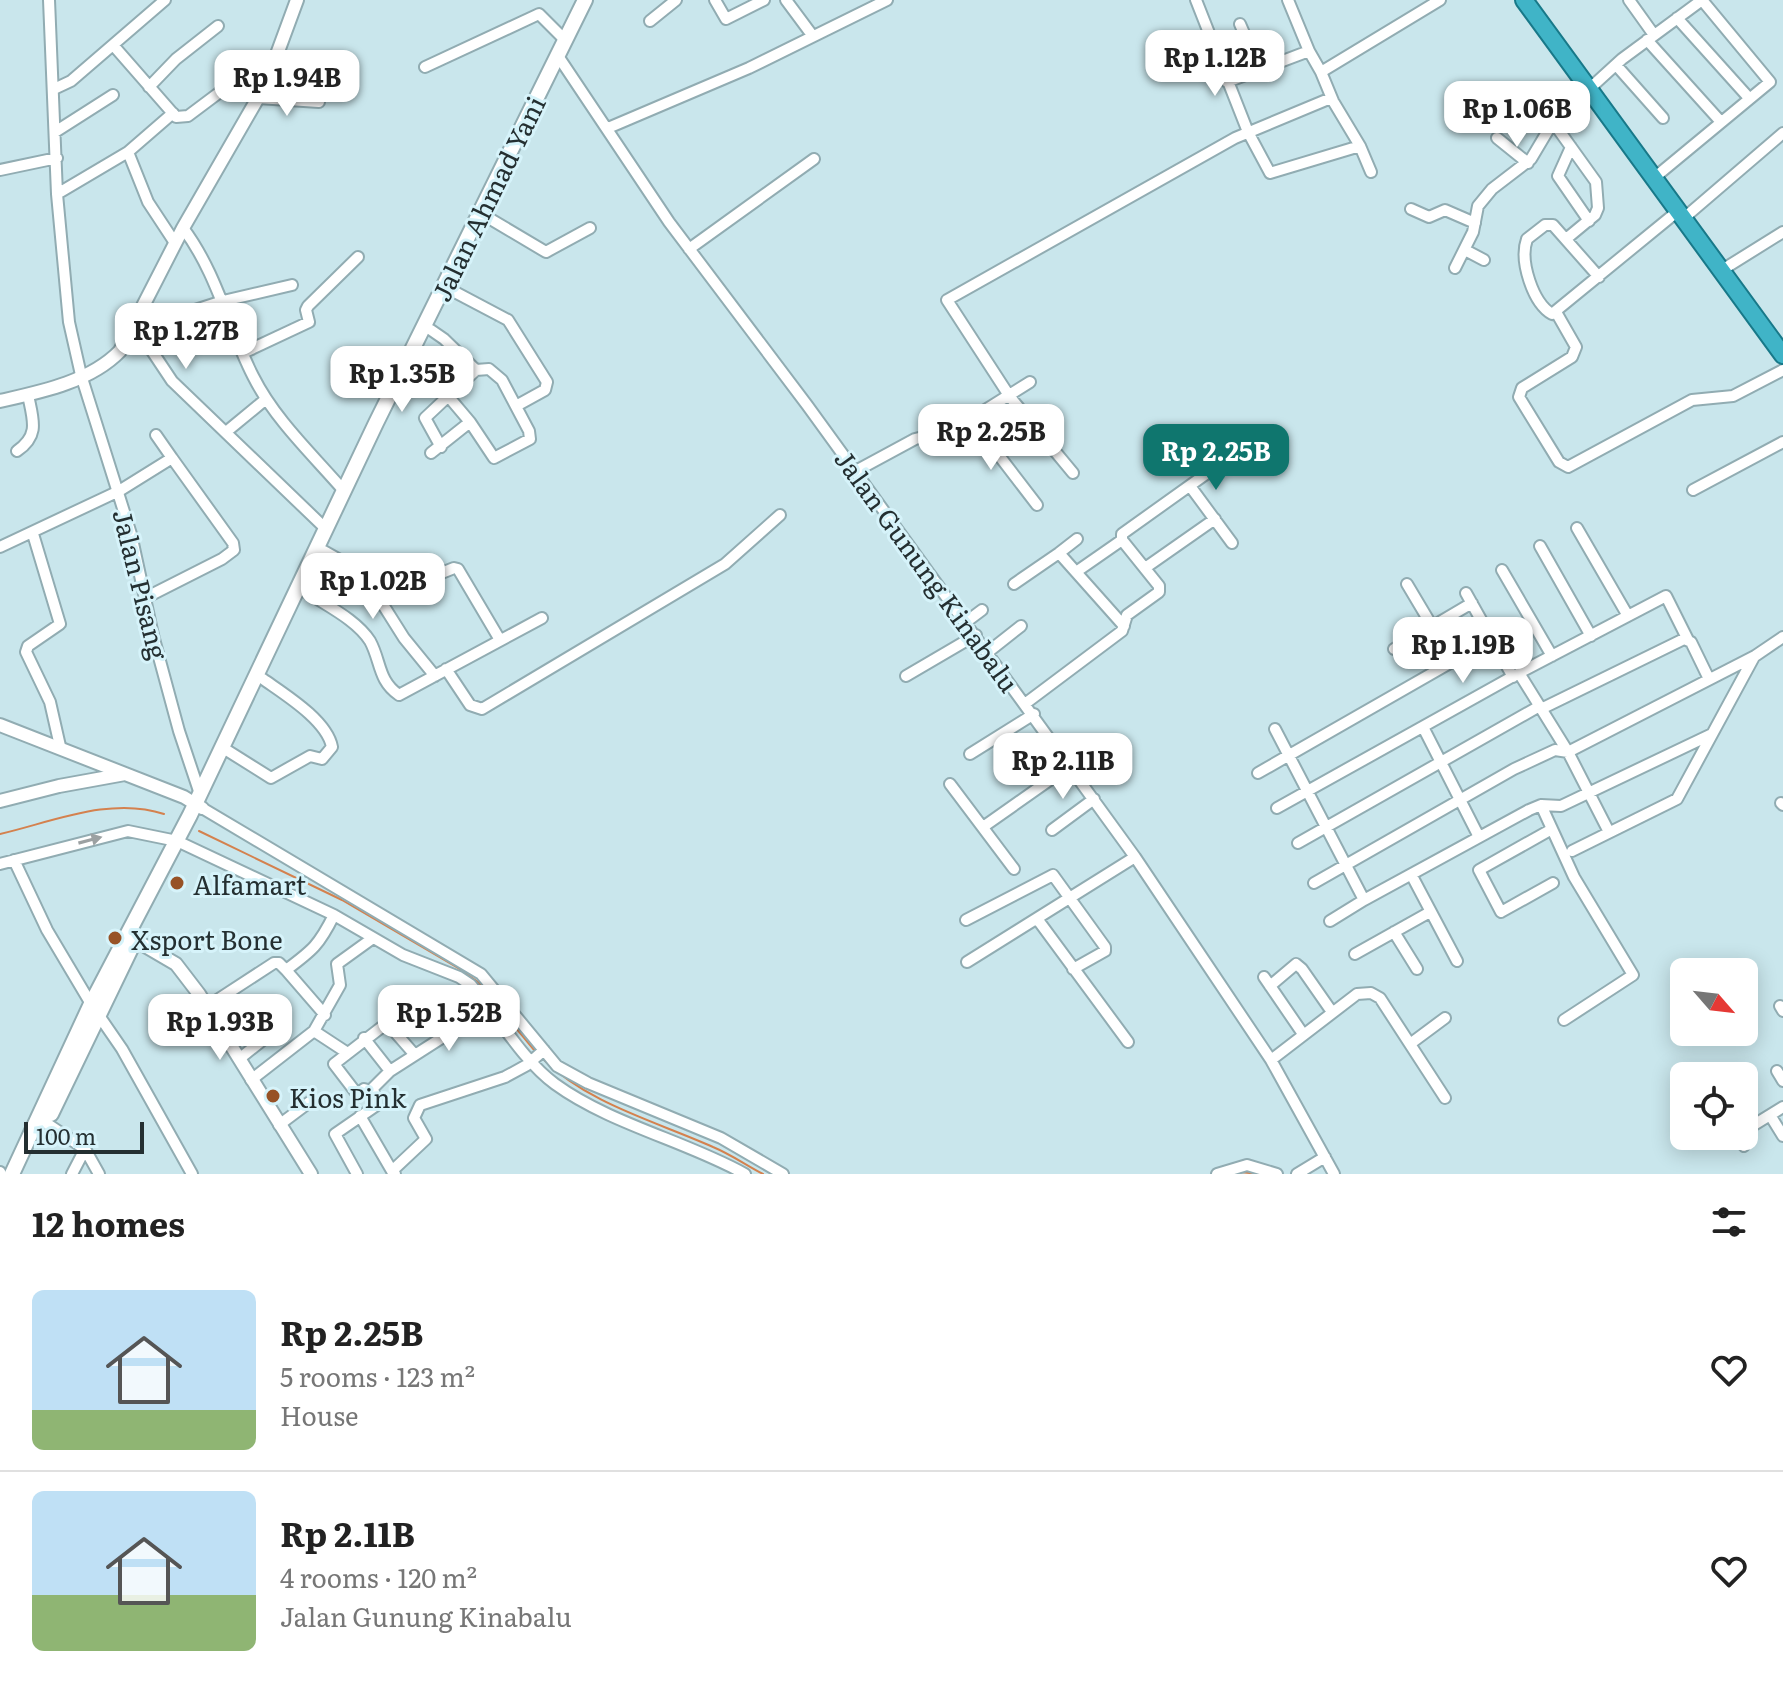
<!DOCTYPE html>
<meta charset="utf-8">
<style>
:root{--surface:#fff;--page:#f2f2f2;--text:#222;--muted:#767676;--line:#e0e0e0;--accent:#0f766e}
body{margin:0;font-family:Literata,serif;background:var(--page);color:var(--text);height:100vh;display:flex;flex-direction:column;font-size:30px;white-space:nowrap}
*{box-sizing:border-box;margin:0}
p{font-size:26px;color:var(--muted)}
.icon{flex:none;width:44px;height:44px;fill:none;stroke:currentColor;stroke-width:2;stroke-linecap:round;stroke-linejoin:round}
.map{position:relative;height:1174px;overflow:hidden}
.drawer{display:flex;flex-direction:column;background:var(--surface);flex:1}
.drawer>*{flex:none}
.needle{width:52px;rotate:118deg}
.tools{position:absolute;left:1670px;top:958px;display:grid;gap:16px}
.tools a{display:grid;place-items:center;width:88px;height:88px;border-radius:12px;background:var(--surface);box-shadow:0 4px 20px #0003;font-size:40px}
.scale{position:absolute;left:24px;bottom:20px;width:120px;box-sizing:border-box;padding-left:8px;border:4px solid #242f31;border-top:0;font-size:22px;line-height:28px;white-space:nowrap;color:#242f31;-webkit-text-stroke:6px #d6f3fa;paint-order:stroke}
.price{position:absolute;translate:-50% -68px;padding:0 18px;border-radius:16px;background:#fff;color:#222;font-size:26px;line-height:52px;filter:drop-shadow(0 2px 4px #0008)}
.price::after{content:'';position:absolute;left:50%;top:48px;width:24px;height:18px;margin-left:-12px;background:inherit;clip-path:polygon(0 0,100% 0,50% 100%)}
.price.selected{background:var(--accent);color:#fff}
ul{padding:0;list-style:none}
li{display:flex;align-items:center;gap:24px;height:200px;padding:0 32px}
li+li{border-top:2px solid var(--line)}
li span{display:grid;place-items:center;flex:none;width:224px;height:160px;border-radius:12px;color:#555}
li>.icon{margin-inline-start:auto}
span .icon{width:96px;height:96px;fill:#fffc;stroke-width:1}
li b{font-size:34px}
h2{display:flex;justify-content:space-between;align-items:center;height:96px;padding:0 32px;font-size:34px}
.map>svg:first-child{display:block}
</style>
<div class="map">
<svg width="1783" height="1174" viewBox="0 0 1783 1174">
<rect width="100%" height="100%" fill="#c9e6ec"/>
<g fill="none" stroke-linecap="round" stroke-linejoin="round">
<!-- stream -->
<path stroke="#d4814e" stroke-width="2" d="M199,831L342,900L458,968L478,982L535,1051
M0,834C52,822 111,796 164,814
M542,1058C588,1104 655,1121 713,1147C730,1154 746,1165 763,1174
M1240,1172L1259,1174"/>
<!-- minor casing -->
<g stroke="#91acb2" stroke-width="14">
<path id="minor" d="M49,0L57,194L69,322L81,375L131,534L153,635L179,731L200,794
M715,0L726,19L764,0
M786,0L812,35
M1196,0L1248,132L1270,173L1360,146L1333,101L1321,72
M1288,0L1309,51
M1629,0L1654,35
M1677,18L1749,98
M650,21L676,0
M1240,24L1259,68
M1647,40L1721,122
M113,45L176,117L188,116L244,74L266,84
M558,56L669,222L807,405L1135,857L1271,1060L1334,1174
M1616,65L1663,118
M425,67L539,14L566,41
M1165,70L1214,51
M1227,82L1309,51L1321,72L1440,0
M149,87L176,59L218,26
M54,89L71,81L165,0
M1514,91L1547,131
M258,98L319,102
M608,128L749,68L887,0
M55,132L113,95
M1497,138L1528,163
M1360,146L1371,172
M1571,147L1558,176L1589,221
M128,152L148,202L175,243
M0,170L57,158
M1654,178L1770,82L1702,0
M57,194L128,152L173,113
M1411,209L1429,217L1445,210L1475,223
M487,217L546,252L590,228
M1684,218L1783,133
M183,228C217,273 228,327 253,376C275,420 313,455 344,491
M1566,239L1595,215L1598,208L1596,182L1553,122L1622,59L1702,0
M689,249L814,159
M1465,250L1484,260
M1455,268L1473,232L1478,206L1492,189L1531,159L1553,122
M1722,270L1783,232
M1599,277L1553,225H1545L1527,239C1519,261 1533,303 1552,314L1678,211
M451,290L508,320L547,382L545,390L516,406
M1556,312L1576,347L1572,357L1522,388L1519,397L1559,462L1568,467L1692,400L1733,396L1783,370
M431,330L444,339L476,370L489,369L502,380L529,431L530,439L494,458L470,422L448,396
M130,331L148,345L172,381L326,529
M130,331L223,301L292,285
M243,353L309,322L306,310L308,306L358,257
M971,419L1037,505
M226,432L266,399
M156,435L172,458
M441,447L425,418L476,370
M17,451C40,435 33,420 28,395
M431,453L470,422
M854,472L915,439L955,429L1030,382
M1073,473L1010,397L947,300L1235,138L1331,98
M1190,486L1232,543
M1693,490L1783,442
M1577,528L1628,616
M33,534L60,624L28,646L26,652L50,702L60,746
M1077,539L1059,553L1124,626
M1540,546L1591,636
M0,547L119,491L172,458L233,543L234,550L222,559L145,598
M324,551L363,573L404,638L435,676
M1145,568L1215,519
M1502,570L1552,656
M1076,572L1122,540
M1014,584L1059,553
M1407,584L1432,626
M305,591C325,605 356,619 370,641C381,661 378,681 399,695L542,618
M1466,593L1513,677
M379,598L454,568L458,569L500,640
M966,622L982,610
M1394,649L1472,603
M988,652L1021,626
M446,669L470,705L482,709L725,564L780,515
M1519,673L1568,752L1609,832
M906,676L976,635
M1026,703L1122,631L1127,615L1159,592V586L1122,540V534L1206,474
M1543,708L1684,639L1691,642L1709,679
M1423,727L1479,837
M1275,729L1364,900L1529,810L1541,805L1561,806L1712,734
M228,751L271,778L310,756L322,759L332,747C327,720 284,694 263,679
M970,754L1034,714
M1258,773L1492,639
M950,784L1014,869
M1781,803L1783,805
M1541,805L1574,877L1633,975L1564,1020
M202,808L481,974L557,1066L588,1083L721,1138L783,1174
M1277,808L1519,673L1666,596L1688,640
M983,827L1071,765
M1552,829L1479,870L1501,912L1553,883
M1052,830L1094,799
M1298,843L1538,707
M1572,851L1677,799L1754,657
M14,860L47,930L91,1004L122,1049L192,1174
M0,864L128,831L177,841L334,915L403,955L459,977L471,985C497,1015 523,1061 555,1084C610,1124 686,1141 745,1174
M1412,876L1457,961
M1314,883L1514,769L1555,750L1568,752L1755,656L1783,637
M966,920L1053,875L1105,947V951L1073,969
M1038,920L1128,1042
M1330,921L1364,900
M1394,932L1417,969
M1355,954L1430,912
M967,962L1135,857
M286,970L325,1015
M1264,977L1303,1034
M1270,986L1296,964L1302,969L1332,1012
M208,1006L274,963H279L286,970C313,950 319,945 334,915
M1780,1006L1783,1011
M314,1031L346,1052
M1410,1044L1445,1018
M239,1059L264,1039
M1271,1060L1357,994L1371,993L1380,998L1445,1098
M390,1071L490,1007
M1777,1071L1783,1081
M251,1080L314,1031L340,985L337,964L373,938
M372,1091L364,1089L357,1094L334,1064L387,1023L415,1055
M1770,1115L1783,1136
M360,1116L392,1171
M46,1123L85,1149L99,1174
M279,1125L311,1101
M1744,1131L1783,1107
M1741,1136L1744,1146
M0,1172L1,1174
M72,1174L85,1149
M357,1174L335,1134L377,1105L373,1088L390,1071L364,1038
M395,1174L392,1171L426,1139L414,1118L420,1105L505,1077L527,1065L544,1050
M1217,1174L1247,1165L1277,1174
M1297,1174L1325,1157"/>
</g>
<!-- tertiary casing -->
<g stroke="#91acb2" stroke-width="16">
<path id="tertiary" d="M0,401C40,392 90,382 120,351L183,228L266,84L297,0
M0,725L184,797L202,808
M0,801L59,786L125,774
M135,940L176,964L199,994L311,1174"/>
</g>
<!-- secondary casing -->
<g stroke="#91acb2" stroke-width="18">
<path id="secondary" d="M51,1114L134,942
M12,1174L91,1004L190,815L376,423L585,0"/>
</g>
<!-- trunk casing -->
<g stroke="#187989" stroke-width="20">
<path id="trunk" d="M1524,0L1783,355"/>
</g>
<!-- minor -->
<use href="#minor" stroke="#fff" stroke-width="10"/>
<!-- tertiary -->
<use href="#tertiary" stroke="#fff" stroke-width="12"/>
<!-- secondary -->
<use href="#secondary" stroke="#fff" stroke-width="14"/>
<!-- trunk -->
<use href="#trunk" stroke="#40b4c7" stroke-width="16"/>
</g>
<!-- one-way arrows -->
<defs><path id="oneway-solid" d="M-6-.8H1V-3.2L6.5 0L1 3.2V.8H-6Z" transform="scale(2)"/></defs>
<use fill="#9ca1a2" href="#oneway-solid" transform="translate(90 840) rotate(-15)"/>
<!-- markers -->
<g fill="#975226" stroke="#d6f3fa" stroke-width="3">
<circle cx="177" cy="883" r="8"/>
<circle cx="115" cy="938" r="8"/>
<circle cx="273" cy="1096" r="8"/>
</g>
<g text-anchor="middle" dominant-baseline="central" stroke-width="6" stroke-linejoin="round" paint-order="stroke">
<!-- street labels -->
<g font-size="26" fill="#242f31" stroke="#d6f3fa">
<text transform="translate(487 198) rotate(-64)">Jalan Ahmad Yani</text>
<text transform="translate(928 570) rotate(54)">Jalan Gunung Kinabalu</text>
<text transform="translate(142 584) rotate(76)">Jalan Pisang</text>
</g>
<!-- poi labels -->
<g font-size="26" fill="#242f31" stroke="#d6f3fa" text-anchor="start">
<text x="193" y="883">Alfamart</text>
<text x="131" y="938">Xsport Bone</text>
<text x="289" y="1096">Kios Pink</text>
</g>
</g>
</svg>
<div class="tools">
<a><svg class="needle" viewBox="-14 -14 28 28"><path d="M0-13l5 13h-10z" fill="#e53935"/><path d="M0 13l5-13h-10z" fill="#767676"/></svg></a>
<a><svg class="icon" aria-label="locate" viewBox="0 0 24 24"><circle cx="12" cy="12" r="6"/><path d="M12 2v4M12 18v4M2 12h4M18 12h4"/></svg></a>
</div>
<div class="scale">100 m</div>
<b class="price" style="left:1215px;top:98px">Rp 1.12B</b>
<b class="price" style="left:287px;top:118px">Rp 1.94B</b>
<b class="price" style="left:1517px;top:149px">Rp 1.06B</b>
<b class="price" style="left:186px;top:371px">Rp 1.27B</b>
<b class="price" style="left:402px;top:414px">Rp 1.35B</b>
<b class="price" style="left:991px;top:472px">Rp 2.25B</b>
<b class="price selected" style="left:1216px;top:492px">Rp 2.25B</b>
<b class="price" style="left:373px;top:621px">Rp 1.02B</b>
<b class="price" style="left:1463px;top:685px">Rp 1.19B</b>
<b class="price" style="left:1063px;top:801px">Rp 2.11B</b>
<b class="price" style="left:449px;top:1053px">Rp 1.52B</b>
<b class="price" style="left:220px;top:1062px">Rp 1.93B</b>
</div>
<section class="drawer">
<h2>12 homes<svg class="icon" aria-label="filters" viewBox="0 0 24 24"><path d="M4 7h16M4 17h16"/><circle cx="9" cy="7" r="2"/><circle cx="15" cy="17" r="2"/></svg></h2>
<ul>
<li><span style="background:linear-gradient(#bfe0f5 75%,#8fb573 0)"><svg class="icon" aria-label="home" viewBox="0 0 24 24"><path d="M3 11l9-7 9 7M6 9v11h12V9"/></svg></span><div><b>Rp 2.25B</b><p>5 rooms · 123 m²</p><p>House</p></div><svg class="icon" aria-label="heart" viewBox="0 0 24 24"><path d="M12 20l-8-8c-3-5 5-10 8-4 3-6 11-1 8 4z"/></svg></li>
<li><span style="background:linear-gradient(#bfe0f5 65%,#8fb573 0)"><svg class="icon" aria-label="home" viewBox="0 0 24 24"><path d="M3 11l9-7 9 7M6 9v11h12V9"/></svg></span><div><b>Rp 2.11B</b><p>4 rooms · 120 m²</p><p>Jalan Gunung Kinabalu</p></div><svg class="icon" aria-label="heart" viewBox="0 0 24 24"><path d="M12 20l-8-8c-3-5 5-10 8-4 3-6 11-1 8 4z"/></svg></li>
</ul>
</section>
